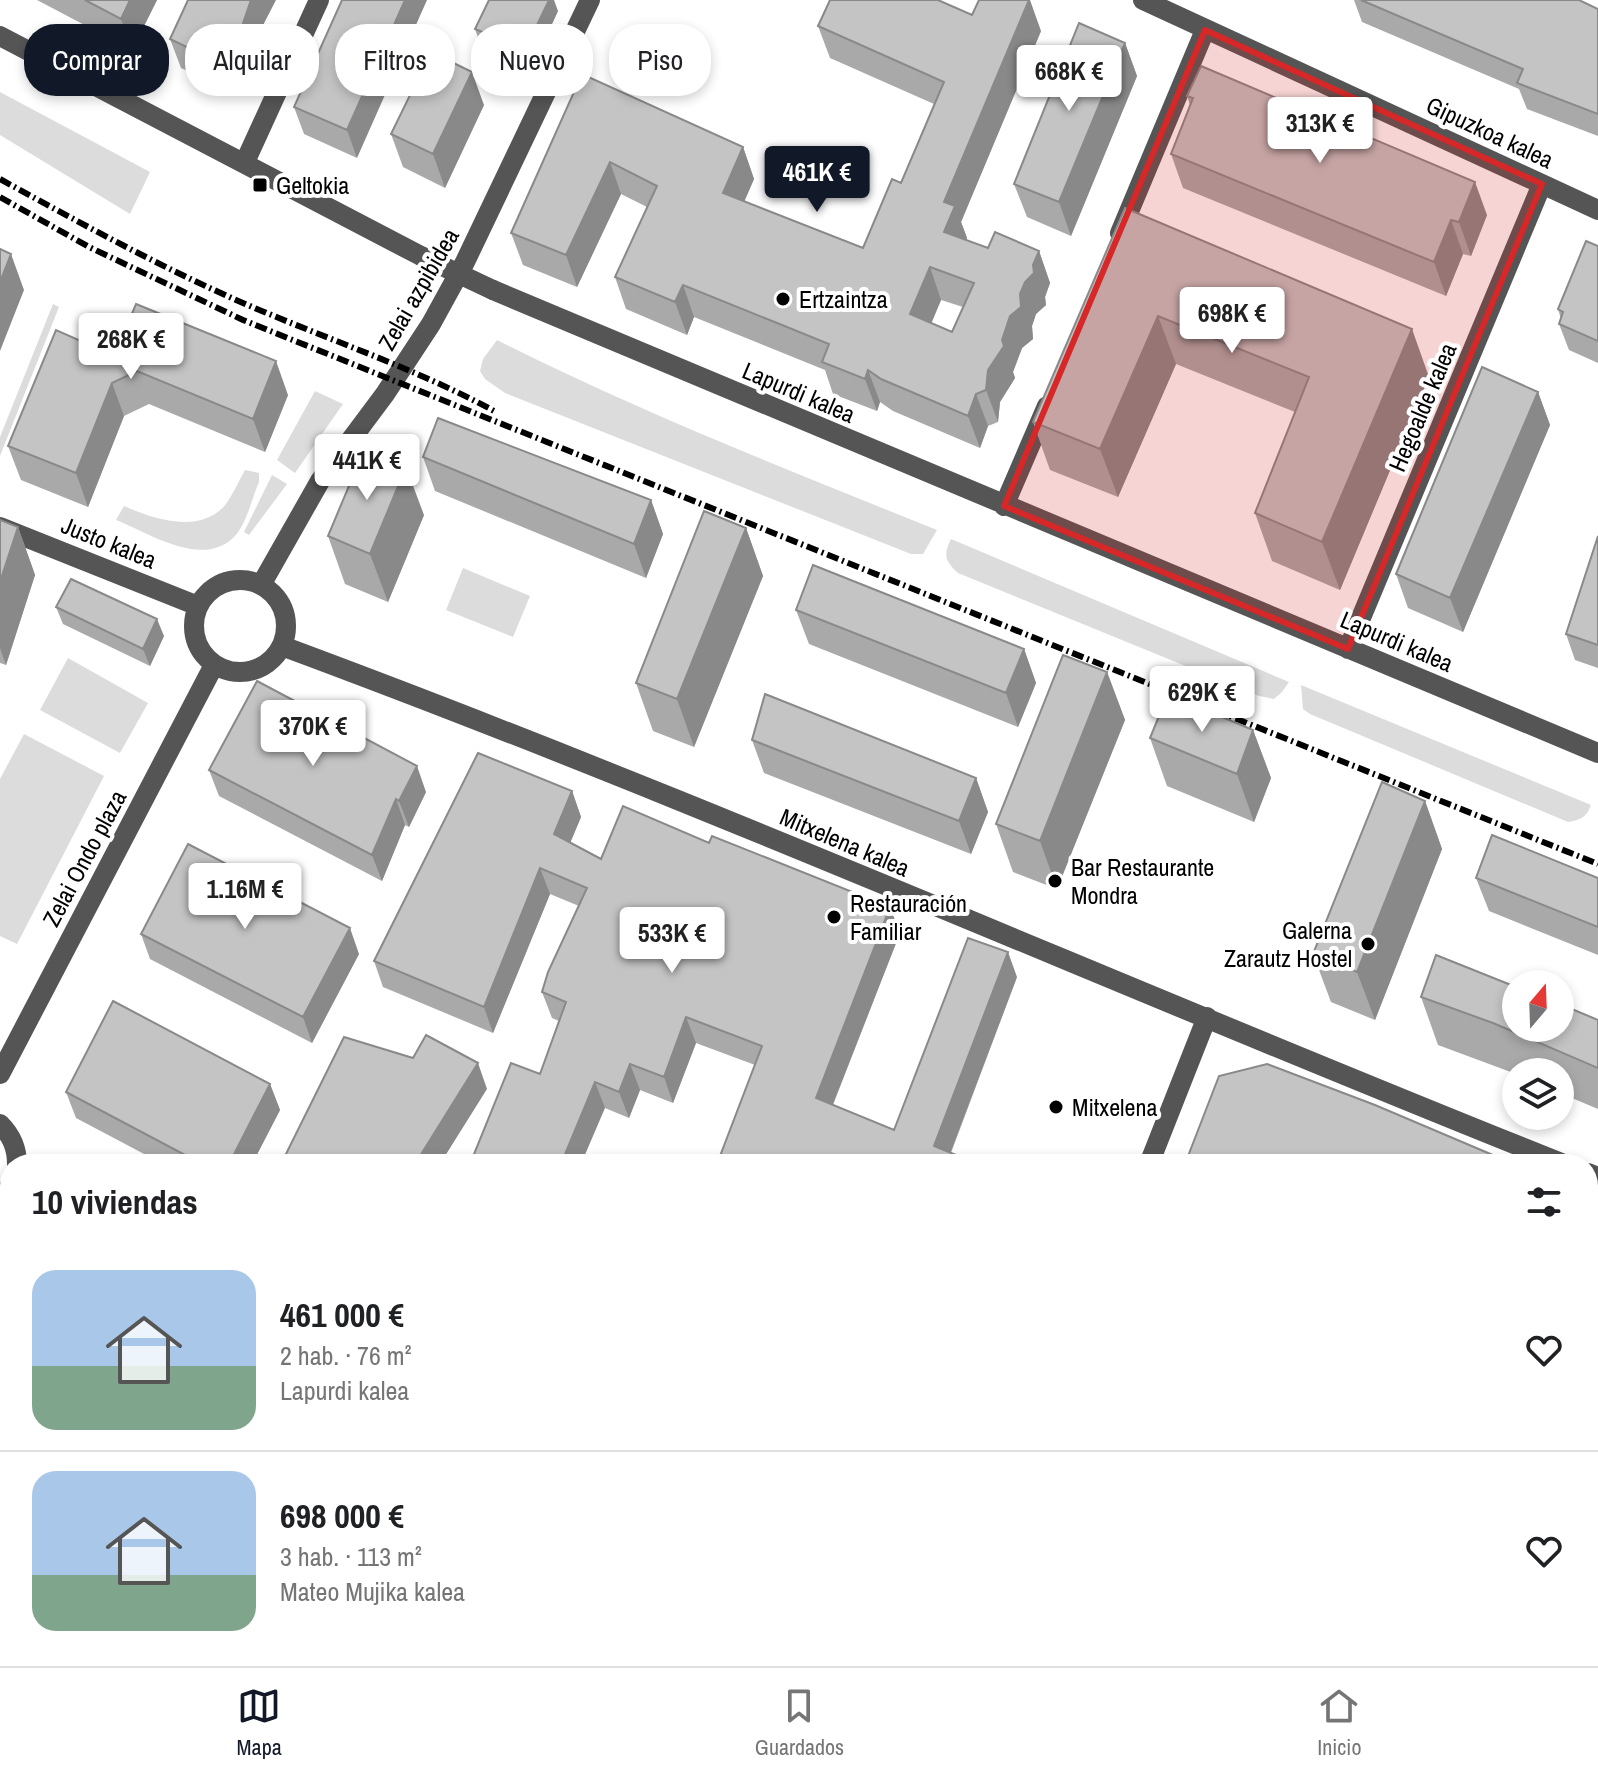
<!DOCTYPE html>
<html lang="es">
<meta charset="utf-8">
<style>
:root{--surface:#fff;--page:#f2f2f2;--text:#202124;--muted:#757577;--line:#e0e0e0;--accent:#111827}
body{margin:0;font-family:"Archivo Narrow",sans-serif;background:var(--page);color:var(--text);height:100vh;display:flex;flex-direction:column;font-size:30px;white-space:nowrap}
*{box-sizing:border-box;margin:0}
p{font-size:26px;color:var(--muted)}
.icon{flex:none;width:44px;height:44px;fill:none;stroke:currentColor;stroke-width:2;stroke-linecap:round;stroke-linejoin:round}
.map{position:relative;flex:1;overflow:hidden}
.panel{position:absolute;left:0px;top:1154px;width:1598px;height:512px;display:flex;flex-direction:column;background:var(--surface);border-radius:32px 32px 0 0;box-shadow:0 4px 12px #0003}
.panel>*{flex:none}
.top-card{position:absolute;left:24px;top:24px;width:800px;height:72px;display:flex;gap:16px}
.needle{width:52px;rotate:19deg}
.tools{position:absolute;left:1502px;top:970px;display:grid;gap:16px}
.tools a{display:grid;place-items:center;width:72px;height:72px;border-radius:50%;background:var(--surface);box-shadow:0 4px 12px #0003;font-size:40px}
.price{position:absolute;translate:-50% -68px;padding:0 18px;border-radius:8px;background:#fff;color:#222;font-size:26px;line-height:52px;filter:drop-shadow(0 2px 4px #0008)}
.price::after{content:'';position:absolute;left:50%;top:48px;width:24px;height:18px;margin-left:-12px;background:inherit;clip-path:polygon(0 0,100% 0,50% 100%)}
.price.selected{background:var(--accent);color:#fff}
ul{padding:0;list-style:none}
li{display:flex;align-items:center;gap:24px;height:200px;padding:0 32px}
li+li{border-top:2px solid var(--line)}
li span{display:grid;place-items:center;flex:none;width:224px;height:160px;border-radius:24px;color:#555}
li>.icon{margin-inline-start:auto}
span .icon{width:96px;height:96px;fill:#fffc;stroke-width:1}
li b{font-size:34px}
h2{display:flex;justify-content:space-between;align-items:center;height:96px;padding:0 32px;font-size:34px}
.tag{padding:0 28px;border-radius:32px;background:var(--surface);box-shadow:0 4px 12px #0003;font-size:28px;line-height:72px}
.tag.selected{background:var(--accent);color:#fff}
.menu{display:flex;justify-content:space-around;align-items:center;height:112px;border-top:2px solid var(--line);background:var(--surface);font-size:22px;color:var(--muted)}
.menu a{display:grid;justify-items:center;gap:4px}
.menu .selected{color:var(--accent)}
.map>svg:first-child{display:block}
</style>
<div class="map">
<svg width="1598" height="1666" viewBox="0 0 1598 1666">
<rect width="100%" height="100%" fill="#fff"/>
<!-- green -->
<path fill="#dcdcdc" d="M0,92L150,172L130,214L0,135Z
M53,304L59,307L0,456V437Z
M497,340C640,412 788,470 937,530L923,554H911L505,393L485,379L480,371L483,359Z
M315,391L343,404L295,473L277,460Z
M245,470L259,473V482C252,498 246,526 233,538C201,568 149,533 116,520L124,506C153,519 201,535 226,504C233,494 239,481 245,470Z
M272,475L287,484L249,535L244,532Z
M951,539L1289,682L1282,692L1274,699L1259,696L958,573C945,561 943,555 951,539Z
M463,568L530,596L513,637L446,610Z
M68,658L148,703L120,753L40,710Z
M1301,685L1591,805C1587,817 1580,820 1568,822L1310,714L1303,709Z
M24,734L104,776L17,944L0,936V779Z"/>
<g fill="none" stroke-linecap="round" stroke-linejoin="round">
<!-- stream -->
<path stroke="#a3a3a3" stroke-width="9" d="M1364,1656L1405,1666"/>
<!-- minor -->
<path stroke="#555" stroke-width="20" d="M1143,0L1598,210
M0,36L423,257
M245,162L319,0
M1120,233L1205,30
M493,290L1598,753
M1004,506L1047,406
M0,527L198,606
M194 626a46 46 0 1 1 92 0a46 46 0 1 1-92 0Z
M261,585L320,481L385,394L431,324L465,262L590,0
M282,646C714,806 1136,994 1564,1164
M1348,649L1542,184
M0,1074L214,665
M0,1124C12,1136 17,1148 17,1164
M1149,1164L1207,1017
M1588,1173L1598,1177
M0,1198L10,1186
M0,1587L10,1592
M104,1656L121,1666
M1251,1656L1288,1666
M953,1666L956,1656
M1320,1666L1322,1656"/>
<!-- rail -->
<path stroke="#000" stroke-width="6" stroke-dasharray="12 4 2 4" stroke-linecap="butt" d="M0,179C82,224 164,269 250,306C332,341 417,369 496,412
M0,197L89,247L243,320L1598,864"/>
<!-- minor-bridge -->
<path stroke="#555" stroke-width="20" d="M423,257L493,290"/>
</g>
<!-- wall -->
<path fill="#a9a9a9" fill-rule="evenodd" d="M37,0H157L132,50Z
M342,0L357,158L304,134L294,107Z
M1354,0H1579L1598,9V136L1527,109L1519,89L1362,22Z
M558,11L532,67L481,46L475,29Z
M972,15L1041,31L961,222L967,238L966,240L988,248L1039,251L1050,283L1045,297L1046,305L1036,314L1032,326L1033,339L1022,348L1013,372L1015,378L1000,402L998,422L988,426L980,448L893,411L880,402L877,411L833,394L825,370L694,317L687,335L626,309L615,277L647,207L621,194L577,287L523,265L511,233L582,74L743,147L754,179L744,202L863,248L901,183L934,104L830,58L818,26ZM941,300L963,307L952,332L931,323Z
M258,35L242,84L237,82L233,92L181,68L170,39Z
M1125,43L1137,76L1071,236L1027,217L1014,184Z
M1187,96L1487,215L1471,256L1463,254L1446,296L1183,188L1171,154L1190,105Z
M484,105L445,188L403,167L391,134Z
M1125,208L1429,377L1340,590L1272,561L1255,513L1295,412L1176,364L1118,497L1050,470L1033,422Z
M1598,246V363L1569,350L1559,324L1561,319L1558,309Z
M101,350L288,395L265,452L149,404L124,416L88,507L21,480L8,446Z
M1538,392L1550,425L1463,632L1408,608L1396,574Z
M423,457L651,500L663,534L646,578L435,491Z
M424,515L388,602L345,584L328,536Z
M0,520L18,527L35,575L6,665L0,663Z
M746,528L763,576L694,747L653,731L636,683Z
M1598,536V668L1575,660L1566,634Z
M56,607L164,636L150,666L63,624Z
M796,610L1024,649L1036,683L1018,727L809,644Z
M1107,672L1125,720L1057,889L1013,872L996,824Z
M1253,730L1271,778L1254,822L1167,786L1150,738Z
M752,740L976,778L988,812L971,854L764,773Z
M209,770L426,792L409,827L405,825L382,881L219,796Z
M572,791L581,817L570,843L601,859L900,933L833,1105L894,1130L1017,977L951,1153L717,1164L755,1065L696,1043L673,1103L640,1090L629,1118L605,1108L540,1074L559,1021L552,1018L542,992L579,906L550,894L493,1033L383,987L374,961Z
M1425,801L1442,849L1375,1020L1331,1002L1313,954Z
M1476,878H1598V955L1489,911Z
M141,934L359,954L312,1043L150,959Z
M1421,997L1598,1020V1109L1560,1093V1072H1516V1074L1438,1045Z
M270,1084L280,1110L252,1164H163L76,1118L66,1092Z
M1588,1192L1598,1195V1666H1568L1534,1659L1532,1666L1483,1656H1588Z
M10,1202V1335L0,1330V1212Z
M0,1392L10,1398V1531L0,1526Z
M163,1656H219L213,1666H182Z"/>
<!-- shaded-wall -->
<path fill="#898989" d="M130,0H157L132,50L121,19Z
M251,0H276L258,35L242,84L232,55Z
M405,0H427L357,158L347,130Z
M549,0H554L558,11L532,67L525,50Z
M1029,0H1030L1041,31L961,222L967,238L956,265L944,232V202Z
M1125,43L1137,76L1071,236L1059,202Z
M227,53L237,82L233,92L222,64Z
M472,72L484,105L445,188L433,154Z
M743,147L754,179L734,225L723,193Z
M610,162L621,194L577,287L566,255Z
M1475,182L1487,215L1471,256L1459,222Z
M1451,220L1463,254L1446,296L1434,262Z
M1039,251L1050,283L1045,297L1046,305L1036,314L1032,326L1033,339L1022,348L1013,372L1002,340L1010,316Z
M11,254L24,290L0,351V282Z
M930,267L941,300L922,346L910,314Z
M683,285L694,317L687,335L675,302Z
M1158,316L1176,364L1118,497L1100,449Z
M1412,329L1429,377L1340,590L1322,542Z
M1004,346L1015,378L1000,402L998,422L986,390L988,370Z
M276,361L288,395L265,452L253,419Z
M868,370L880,402L877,411L865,379Z
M112,383L124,416L88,507L76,473Z
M1538,392L1550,425L1463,632L1450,598Z
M976,394L988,426L980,448L968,416Z
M406,467L424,515L388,602L370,554Z
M651,500L663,534L646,578L634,544Z
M18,527L35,575L6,665L0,648V582Z
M746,528L763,576L694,747L677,699Z
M157,619L164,636L150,666L143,649Z
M1024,649L1036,683L1018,727L1006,693Z
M1107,672L1125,720L1057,889L1040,841Z
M1253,730L1271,778L1254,822L1237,774Z
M417,766L426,792L409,827L399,801Z
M976,778L988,812L971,854L959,821Z
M572,791L581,817L563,860L554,834Z
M396,799L405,825L382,881L372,855Z
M1425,801L1442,849L1375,1020L1357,972Z
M540,868L550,894L493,1033L484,1007Z
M890,907L900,933L825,1124L816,1098Z
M350,928L359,954L312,1043L303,1017Z
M1008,952L1017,977L946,1164L934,1146Z
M686,1017L696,1043L673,1103L664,1077Z
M478,1063L487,1089L440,1164H415Z
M630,1064L640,1090L629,1118L619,1092Z
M595,1082L605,1108L581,1164H561Z
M270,1084L280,1110L252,1164H229Z
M0,1604L8,1626L0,1642Z
M197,1656H219L213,1666H201Z
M897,1656H913L911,1666H895Z
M1528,1656H1533L1534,1659L1532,1666Z"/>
<!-- building -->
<path fill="#c4c4c4" stroke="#898989" stroke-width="2" fill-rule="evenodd" d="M85,0H130L121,19Z
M188,0H251L232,55L227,53L222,64L170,39Z
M342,0H405L347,130L294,107Z
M489,0H549L525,50L475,29Z
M830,0H938L972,15L979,0H1029L944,202L955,206L944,232L988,248L995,232L1039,251L1033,265L1034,273L1025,282L1020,294L1021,307L1010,316L1002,340L1004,346L988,370L986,390L976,394L968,416L881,379L868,370L865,379L822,362L829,344L683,285L675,302L615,277L657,186L610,162L566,255L511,233L582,74L743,147L723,193L863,248L892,179L901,183L944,82L818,26ZM930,267L974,283L952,332L910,314Z
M1361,0H1579L1598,9V114L1517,83L1523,69Z
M1079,23L1125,43L1059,202L1014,184Z
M431,52L472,72L433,154L391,134Z
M1201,66L1475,182L1459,222L1451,220L1434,262L1171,154L1193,98L1187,96Z
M1125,208L1412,329L1322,542L1255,513L1309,377L1158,316L1100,449L1033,422Z
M1586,241L1598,246V341L1559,324L1563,312L1558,309Z
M0,249L11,254L0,282Z
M136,304L276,361L253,419L137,371L112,383L76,473L8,446L56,330L101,350L121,340Z
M1482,367L1538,392L1450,598L1396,574Z
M438,418L651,500L634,544L423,457Z
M364,450L406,467L370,554L328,536Z
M704,511L746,528L677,699L636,683Z
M0,520L18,527L0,582Z
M1598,536V645L1566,634Z
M813,565L1024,649L1006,693L796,610Z
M71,579L157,619L143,649L56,607Z
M1063,655L1107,672L1040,841L996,824Z
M257,681L417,766L399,801L396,799L372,855L209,770Z
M765,694L976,778L959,821L752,740Z
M1168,694L1253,730L1237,774L1150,738Z
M478,753L572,791L554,834L601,859L623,806L709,843L712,836L890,907L816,1098L894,1130L968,938L1008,952L934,1146L978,1164H717L762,1046L686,1017L664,1077L630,1064L619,1092L595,1082L561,1164H470L511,1063L540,1074L566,1002L542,992L548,972L587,888L540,868L484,1007L374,961Z
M1382,782L1425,801L1357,972L1313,954Z
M1492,835L1598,878V927L1476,878Z
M188,844L350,928L303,1017L141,934Z
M1436,955L1516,987V1028H1560V1004L1598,1020V1068L1493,1023L1421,997Z
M113,1001L270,1084L229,1164H202L66,1092Z
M426,1035L478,1063L415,1164H281L344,1037L413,1058Z
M1267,1064L1375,1105L1514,1164H1185L1219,1076Z
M1588,1192L1598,1195V1648L1588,1646Z
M6,1200L10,1202V1315L0,1309V1212Z
M0,1392L10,1398V1511L0,1505Z
M31,1656H97L115,1666H26Z
M794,1656H897L895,1666H789Z
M1014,1656H1114L1154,1666H1000L1001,1664Z"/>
<!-- marked area -->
<path fill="#d62828" fill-opacity="0.2" stroke="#d62828" stroke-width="6" stroke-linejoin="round" d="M1205,30L1542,184L1348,649L1004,506Z"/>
<!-- markers -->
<g fill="#000" stroke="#fff" stroke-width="3">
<rect x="252" y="177" width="16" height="16" rx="4"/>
<circle cx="783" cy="299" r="8"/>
<circle cx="1055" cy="881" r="8"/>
<circle cx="834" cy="917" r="8"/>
<circle cx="1368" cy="944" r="8"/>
<circle cx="1056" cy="1107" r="8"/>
</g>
<g text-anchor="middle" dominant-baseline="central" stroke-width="8" stroke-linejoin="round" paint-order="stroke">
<!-- street labels -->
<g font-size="24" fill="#000" stroke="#fff">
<text transform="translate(1490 132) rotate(25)">Gipuzkoa kalea</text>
<text transform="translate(418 289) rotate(-60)">Zelai azpibidea</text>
<text transform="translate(799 392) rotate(23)">Lapurdi kalea</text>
<text transform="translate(1422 407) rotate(-67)">Hegoalde kalea</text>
<text transform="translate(109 542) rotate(22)">Justo kalea</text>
<text transform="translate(1397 641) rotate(23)">Lapurdi kalea</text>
<text transform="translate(845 842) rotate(23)">Mitxelena kalea</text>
<text transform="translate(84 858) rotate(-62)">Zelai Ondo plaza</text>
</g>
<!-- poi labels -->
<g font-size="24" fill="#000" stroke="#fff" text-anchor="start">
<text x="276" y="185">Geltokia</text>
<text x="799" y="299">Ertzaintza</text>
<text x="1071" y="867">Bar Restaurante<tspan x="1071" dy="28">Mondra</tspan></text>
<text x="850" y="903">Restauración<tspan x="850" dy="28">Familiar</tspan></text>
<text x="1352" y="930" text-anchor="end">Galerna<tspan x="1352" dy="28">Zarautz Hostel</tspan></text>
<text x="1072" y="1107">Mitxelena</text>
</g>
</g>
</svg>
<div class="tools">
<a><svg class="needle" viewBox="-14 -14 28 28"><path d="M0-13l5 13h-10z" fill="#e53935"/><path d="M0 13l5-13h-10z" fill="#757577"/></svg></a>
<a><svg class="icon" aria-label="layers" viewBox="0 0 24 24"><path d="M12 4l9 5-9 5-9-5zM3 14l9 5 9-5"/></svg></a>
</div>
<b class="price" style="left:1069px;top:113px">668K €</b>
<b class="price" style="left:1320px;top:165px">313K €</b>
<b class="price selected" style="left:817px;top:214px">461K €</b>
<b class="price" style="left:1232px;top:355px">698K €</b>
<b class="price" style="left:131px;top:381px">268K €</b>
<b class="price" style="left:367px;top:502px">441K €</b>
<b class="price" style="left:1202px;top:734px">629K €</b>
<b class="price" style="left:313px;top:768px">370K €</b>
<b class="price" style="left:245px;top:931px">1.16M €</b>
<b class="price" style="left:672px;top:975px">533K €</b>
<div class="top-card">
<a class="tag selected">Comprar</a>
<a class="tag">Alquilar</a>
<a class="tag">Filtros</a>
<a class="tag">Nuevo</a>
<a class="tag">Piso</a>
</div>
<section class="panel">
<h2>10 viviendas<svg class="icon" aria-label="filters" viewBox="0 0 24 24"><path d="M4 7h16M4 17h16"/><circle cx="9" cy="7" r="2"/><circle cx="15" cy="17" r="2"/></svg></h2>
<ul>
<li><span style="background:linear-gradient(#a9c7e8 60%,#7fa58c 0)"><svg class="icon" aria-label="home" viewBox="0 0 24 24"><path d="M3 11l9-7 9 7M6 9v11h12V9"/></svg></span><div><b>461 000 €</b><p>2 hab. · 76 m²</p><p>Lapurdi kalea</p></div><svg class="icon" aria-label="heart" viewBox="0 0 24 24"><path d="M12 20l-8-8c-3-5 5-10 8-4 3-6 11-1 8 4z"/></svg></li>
<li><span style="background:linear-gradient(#a9c7e8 65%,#7fa58c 0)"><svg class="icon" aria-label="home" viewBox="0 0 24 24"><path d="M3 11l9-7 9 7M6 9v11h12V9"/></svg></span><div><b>698 000 €</b><p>3 hab. · 113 m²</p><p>Mateo Mujika kalea</p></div><svg class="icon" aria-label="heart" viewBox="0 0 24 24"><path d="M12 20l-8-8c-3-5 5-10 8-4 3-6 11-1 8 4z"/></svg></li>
</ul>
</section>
</div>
<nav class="menu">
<a class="selected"><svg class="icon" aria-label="map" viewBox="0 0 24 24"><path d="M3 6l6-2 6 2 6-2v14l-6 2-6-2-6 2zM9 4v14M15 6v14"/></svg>Mapa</a>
<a><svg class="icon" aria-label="saved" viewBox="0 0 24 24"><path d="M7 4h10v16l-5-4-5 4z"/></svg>Guardados</a>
<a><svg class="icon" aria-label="home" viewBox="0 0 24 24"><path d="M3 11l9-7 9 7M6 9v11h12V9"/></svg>Inicio</a>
</nav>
